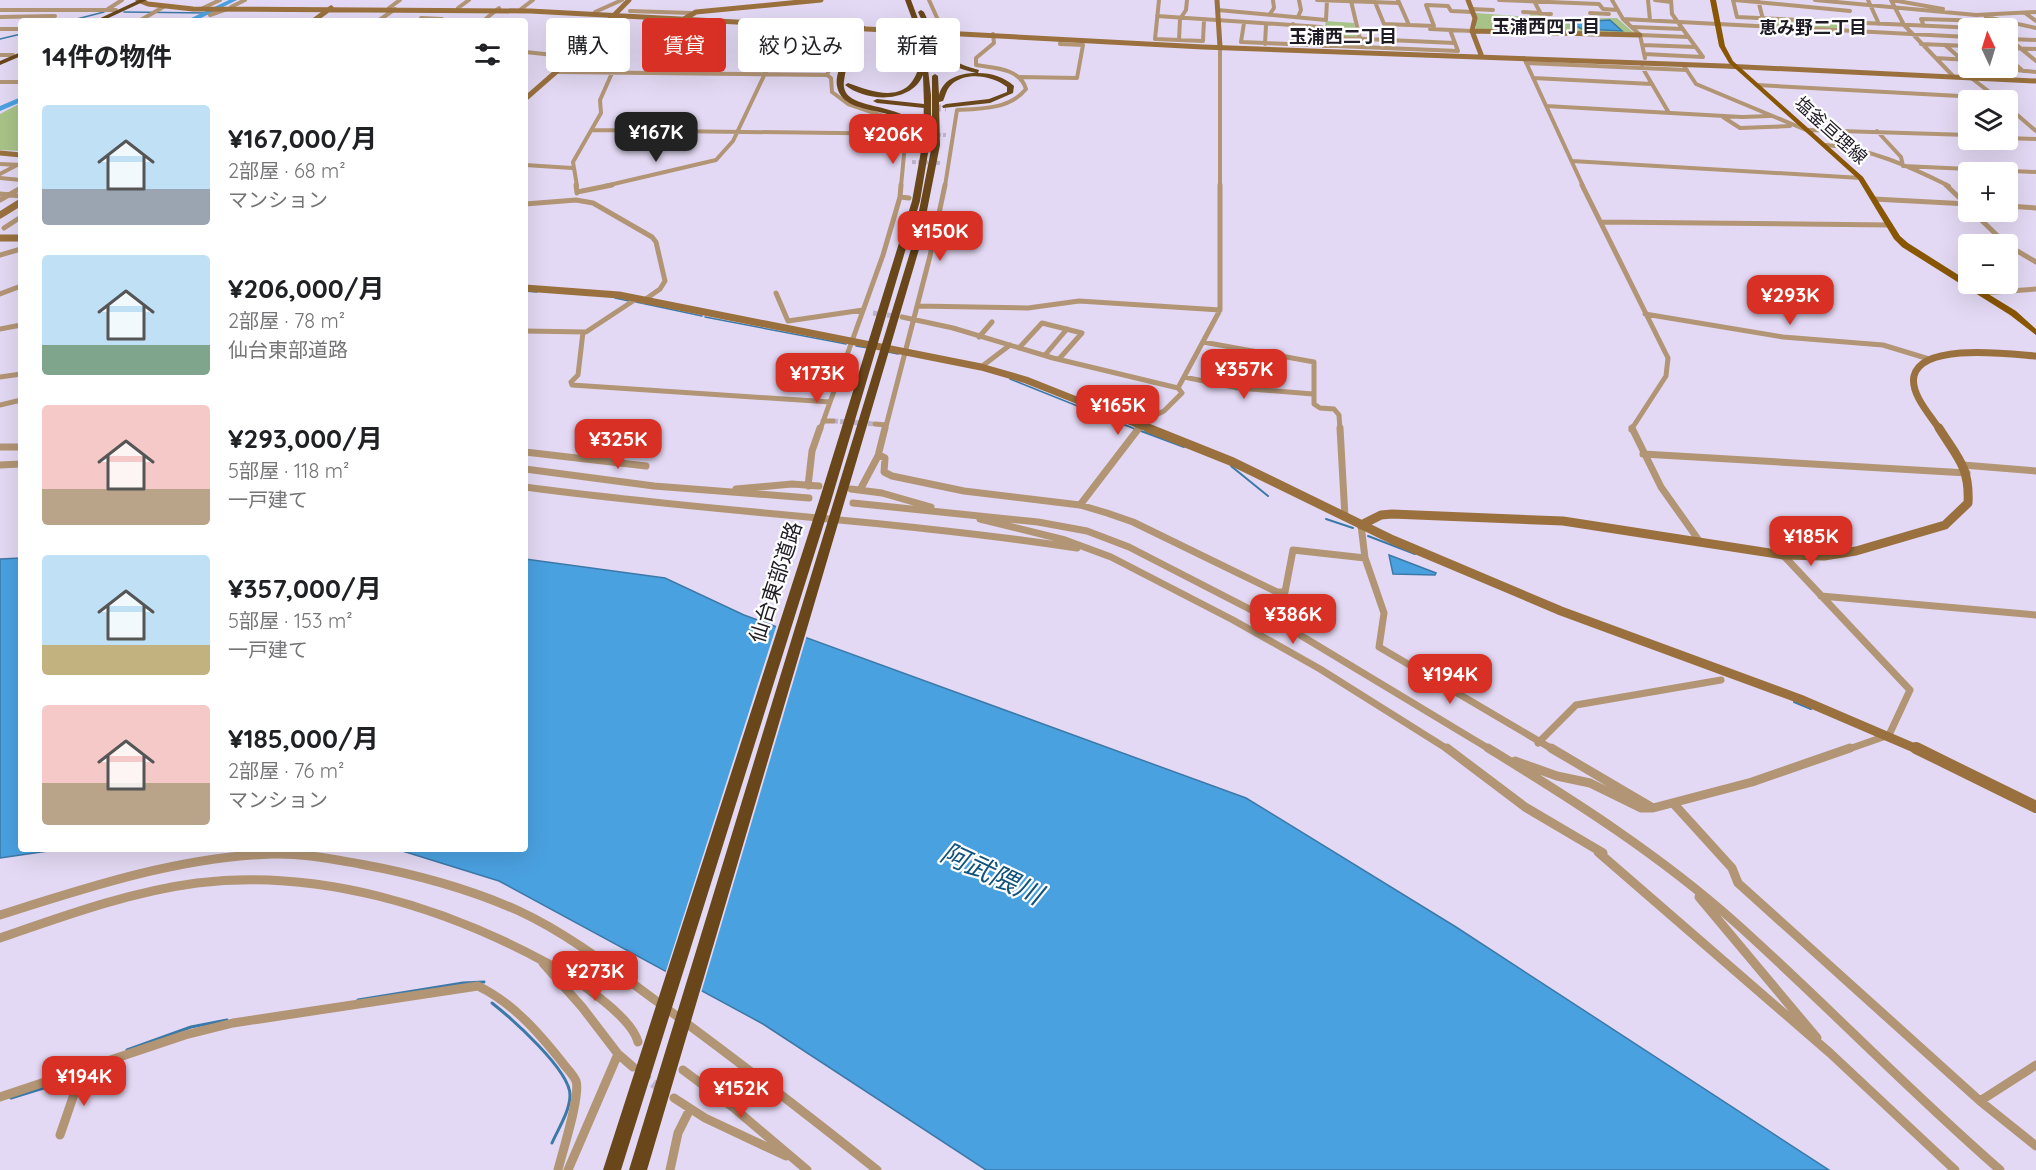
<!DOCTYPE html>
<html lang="ja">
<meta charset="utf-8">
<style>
:root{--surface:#fff;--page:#f6f6f6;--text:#202124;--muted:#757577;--accent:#d93025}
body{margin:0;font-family:Quicksand,"Noto Sans JP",sans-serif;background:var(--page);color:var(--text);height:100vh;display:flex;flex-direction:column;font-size:22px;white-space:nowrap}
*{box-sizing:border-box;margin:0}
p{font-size:20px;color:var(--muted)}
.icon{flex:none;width:33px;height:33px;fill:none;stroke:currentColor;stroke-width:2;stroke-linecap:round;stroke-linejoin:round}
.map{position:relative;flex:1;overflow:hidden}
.drawer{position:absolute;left:18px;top:18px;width:510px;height:834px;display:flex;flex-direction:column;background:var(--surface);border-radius:6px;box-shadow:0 6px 24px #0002}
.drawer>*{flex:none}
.banner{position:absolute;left:546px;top:18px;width:570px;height:54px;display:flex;gap:12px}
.needle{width:39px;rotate:356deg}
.buttons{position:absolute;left:1958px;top:18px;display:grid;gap:12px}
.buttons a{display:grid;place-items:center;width:60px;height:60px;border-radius:6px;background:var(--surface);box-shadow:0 6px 24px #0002;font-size:30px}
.price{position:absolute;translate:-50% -51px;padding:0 14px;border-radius:12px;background:var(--accent);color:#fff;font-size:20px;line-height:39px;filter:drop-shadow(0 2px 3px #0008)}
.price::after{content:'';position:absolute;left:50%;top:36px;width:18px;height:14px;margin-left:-9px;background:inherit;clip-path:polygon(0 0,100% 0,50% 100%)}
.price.active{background:#222;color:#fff}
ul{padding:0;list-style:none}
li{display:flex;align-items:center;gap:18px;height:150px;padding:0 24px}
li span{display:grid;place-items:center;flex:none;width:168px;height:120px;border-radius:6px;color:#555}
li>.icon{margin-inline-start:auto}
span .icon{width:72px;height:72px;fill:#fffc;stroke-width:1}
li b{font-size:26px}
h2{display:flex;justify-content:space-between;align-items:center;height:72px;padding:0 24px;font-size:26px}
.tag{padding:0 21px;border-radius:6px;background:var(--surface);box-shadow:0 6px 24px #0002;font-size:21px;line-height:54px}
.tag.active{background:var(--accent);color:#fff}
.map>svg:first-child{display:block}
</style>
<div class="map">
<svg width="2036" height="1170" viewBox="0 0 2036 1170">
<rect width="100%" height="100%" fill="#e3d9f4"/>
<!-- green -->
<path fill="#a8c388" d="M1476,13L1530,17V14L1543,15L1545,19L1617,18L1634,33L1476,30Z
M1326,21L1354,23L1357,37L1323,35Z
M1767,21L1840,23L1846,30L1775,27Z
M21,103V151L0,150V114Z"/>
<!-- water -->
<path fill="#4aa1e0" stroke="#3d79a8" stroke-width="1.5" d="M1610,20L1622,31L1582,29L1571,24L1575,22Z
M1389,555L1436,573L1435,575L1393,574Z
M21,558V849H62L0,858V559Z
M525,559L665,578L744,615L1246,798L1456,927L1829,1170H986L763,1024L499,881L396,849H525Z"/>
<!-- pier -->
<path fill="#e3d9f4" d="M777,624L807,635L701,993L665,974Z"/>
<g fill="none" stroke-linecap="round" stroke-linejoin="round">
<!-- stream-far2 -->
<path stroke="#3d79a8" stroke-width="1.5" d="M124,12L207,13
M69,21L104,12
M0,39L21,34
M525,291L537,292
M615,298L629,301
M636,302L702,316
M705,317L846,344
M856,346L868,348
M888,352L898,354
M1010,379L1135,429"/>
<!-- stream-far1 -->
<path stroke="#3d79a8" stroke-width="2" d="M1141,431L1184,447
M1231,466L1268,496
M1326,519L1353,528
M1368,536L1415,554
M1794,702L1811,709"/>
<!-- stream -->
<path stroke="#3d79a8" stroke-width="3" d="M358,1000L463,983L484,982
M492,1003C511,1018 570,1070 570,1095C570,1111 558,1129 552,1143
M127,1050L191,1027L227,1020
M11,1098L60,1083"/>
<!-- river -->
<path fill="#4aa1e0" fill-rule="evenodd" d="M229,0H237L195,21H185Z
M21,97V102L0,111V106Z"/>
<!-- street-tunnel-far2 -->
<path stroke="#bcb3cb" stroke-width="4" stroke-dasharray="4 2" stroke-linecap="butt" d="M913,134L946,135
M912,162L942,163"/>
<!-- street-tunnel-far1 -->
<path stroke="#bcb3cb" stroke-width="5" stroke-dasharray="5 2" stroke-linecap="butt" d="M873,313L902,317
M833,421L875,424"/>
<!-- street-tunnel -->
<path stroke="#bcb3cb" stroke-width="9" stroke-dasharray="9 4.5" stroke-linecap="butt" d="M642,1075L662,1090"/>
<!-- highway-tunnel -->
<path stroke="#bcb3cb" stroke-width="7" stroke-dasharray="7 4" stroke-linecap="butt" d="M923,108H946"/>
<!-- street-far3 -->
<path stroke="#b29575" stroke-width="4" d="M929,0L943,31
M1159,0L1155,39L1203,41L1204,19
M1317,0L1399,3
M1398,0L1409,25
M1499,0L1599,4L1603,9L1618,10
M1612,0L1623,19L1640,35L1645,58
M1648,0L1650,20
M1655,0L1671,2
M1733,0L1737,17L1976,28
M1735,0L1850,11
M1758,0L1764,23
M1815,0L1976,15L2036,12
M1868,0L1879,24
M1891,0L1904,25L1954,77
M1892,0L1943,9
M1351,1L1360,39
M1534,1L1541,14H1551
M1375,2L1384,24L1434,26L1426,5L1448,6L1451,11L1473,12
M231,7L245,0
M389,8L400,0
M458,8L469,0
M108,9L122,0
M201,9L220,0
M521,9L533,0
M1472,9L1493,10
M0,10H116
M1218,10L1326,20L1327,0
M630,11L691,13
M595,12L622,0
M1523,12L1540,13
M1590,13L1609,14
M2025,13L2036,21
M1270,14L1274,8L1273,0
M210,15L227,9
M1157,16L1321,27L1323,46
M0,17L55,16
M1298,17L1301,10L1299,0
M1986,17L2036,28
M421,18L442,19L439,21
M1623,19L1968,37
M391,20L415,21
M139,21L165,6
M378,21L395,9
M483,21L499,8
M1244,23L1241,42L1458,51L1450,30
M1293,24V45
M1924,26L1921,19L1988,21L1997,28
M1633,27L1683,29
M787,28L852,34L846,48L835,56L827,75L831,78L832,92L848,104L892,119L906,134L901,186
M0,29H21
M1430,29L1472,31
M1640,35L1688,37
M1321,37L1455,43
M2007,37L2036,61
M2010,39L2036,40
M1179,40L1180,19L1186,10L1187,0
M1265,44L1266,25
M1921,44L1968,46
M1643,45L1695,47
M1945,45L1968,65
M1220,47V186
M2007,48L2036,49
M525,52L573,57
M1644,54L1703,57L1672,14L1671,0
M0,55H13
M2007,57L2023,71
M1524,58L1583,186
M1936,58L1968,60
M1526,63L1687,70
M1684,66L1696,84L1811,132
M1642,67L1669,113
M1995,68L2036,72
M557,72L827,75
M1020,77L1077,78L1083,45L1060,44L1061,40
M1970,77L1996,97
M1533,78L1652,84
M0,82H21
M1757,85L1997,98
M1546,106L1742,117L1770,116
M2007,106L2036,131
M1723,117L1740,128L1790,126
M592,130L913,134
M1808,130L1968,135
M1877,131L1901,157L1903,166L2036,172
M2007,138L2036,139
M1826,145C1869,148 1911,167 1949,186
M1572,161L1861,178
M0,164L21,165
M525,165L572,168
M0,174L17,165
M0,178L21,180
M577,186L573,162L601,113L600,100L616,64L613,53L620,43H588
M605,186L716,160L733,141L788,25
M945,186L957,110C981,109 1010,109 1026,89C1020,68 994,68 976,65V58L994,43L993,34"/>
<!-- street-far2 -->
<path stroke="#b29575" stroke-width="5" d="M576,185L577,193
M1582,185L1668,358L1666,376L1631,430
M1946,185L1968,206
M577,192L612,185
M0,194L21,196
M900,197L909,198
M1874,199L1968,204
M0,200L21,188
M525,204L576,200L593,203L652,237L656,242L665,281L660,289L643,301
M2007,206L2036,208
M1973,212L2006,244
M1601,222L1890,225
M4,228L21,217
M2007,245L2036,262
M0,255L21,249
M776,293L788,321L863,310
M1981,293L2036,289
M0,294L21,286
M917,306L1028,308L1079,301L1220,310
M1645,314L1783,337L1883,345L1929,359
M902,317L953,328L1053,358L1178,388
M0,329L21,325
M525,331L586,332L636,299
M583,332L578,375L571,382L572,385L830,402
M979,337L992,322
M1203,342L1314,362V404L1320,408L1334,409L1339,415L1340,430
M1019,348L1042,323L1082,333L1059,359
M1045,355L1067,329
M981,367L1010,345
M0,377L21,374
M1184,377L1238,388L1313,394
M0,405L21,400
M823,421H833
M875,424L886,425
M1136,425L1164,411L1182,393L1178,388L1220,310V185
M820,430L883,255L900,197L901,185
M885,430L930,256L945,185
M1138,430L1140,427"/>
<!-- street-far1 -->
<path stroke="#b29575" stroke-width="7" d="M1340,428L1345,517
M1632,428L1661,487L1700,542
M0,447H21
M525,452L646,466
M1643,454L1967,473
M879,455L885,458L884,472L892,476L964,491L1080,505L1107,513L1133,522L1277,592H1285L1293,550L1365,558
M0,465L21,464
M1963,465L2036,471
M525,469L654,486L809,498
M808,486L812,451L820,428
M525,487C709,512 894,520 1077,548
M736,489L792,484L819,486
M851,489L882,493L931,507
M860,490L878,456L885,428
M853,503L1038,522L1087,531L1129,547L1300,635L1491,750
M1080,505L1139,428
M980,519L1065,540L1111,557L1233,620L1320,669L1449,750
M1361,525L1365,558L1384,613L1379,647L1554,750
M1783,555L1910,690L1889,735L1846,750
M1821,596L2036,615
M1538,743L1576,705L1721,680"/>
<!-- street -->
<path stroke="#b29575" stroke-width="9" d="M1447,748L1525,807L1603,853
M1488,748C1575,801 1661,856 1737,924C1826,1004 1909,1091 2000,1170
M1551,748L1651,807
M1515,761L1557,776L1590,783L1641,808H1653L1752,782L1850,748
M1673,803L1732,868L1738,883L1980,1101
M1598,852L1830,1053L1955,1170
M1699,897L1817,1038
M0,915C88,887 179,857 272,854C302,853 331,859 360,864C415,874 468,888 519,911C567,933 613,969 655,1000C730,1055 804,1112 877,1170
M0,938C64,916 129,892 197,883C318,868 442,906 547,963C571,976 631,1015 638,1042
M543,963L582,1007L618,1054L633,1067
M2036,1065L1980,1101L2036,1146
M683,1070L735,1109L807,1170
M0,1097L185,1035L233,1023L478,986C513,1003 538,1032 562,1062C566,1068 573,1074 576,1081C581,1095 562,1153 558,1170
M674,1098L705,1118L786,1156
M60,1135L82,1071
M568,1170L618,1054
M670,1170L678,1133L690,1109"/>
<!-- secondary-far3 -->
<path stroke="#9a713e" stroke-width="5" d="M138,0L148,4L193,9L530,11L1203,47L1724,66L2036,81
M1217,0L1220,47
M1468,0L1475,18L1472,31L1482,57
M684,19L696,12L821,0
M313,21L331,8
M1472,31L1640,35
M525,99L573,57L629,0
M0,153L21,155"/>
<!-- secondary-far2 -->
<path stroke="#9a713e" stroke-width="7" d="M0,215L21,202
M0,238H21
M525,288L619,295L981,367L1026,380L1152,430
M1940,430C1931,416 1910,394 1914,376C1922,342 2010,354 2036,356"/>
<!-- secondary-far1 -->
<path stroke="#9a713e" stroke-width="9" d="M1148,428L1233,462L1393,540L1561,611L1800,699L1919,750
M1361,525L1381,515L1392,514L1563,521L1783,555L1824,556L1856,551L1945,525L1968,503C1970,467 1957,457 1939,428"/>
<!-- secondary -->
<path stroke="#9a713e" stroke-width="12" d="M1916,748L2036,807"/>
<!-- primary -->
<path fill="#895603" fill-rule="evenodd" d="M1710,0H1716L1725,46L1733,61L1863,177L1900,236L1908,243L1968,281V284H1972L2016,311L2036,329V335L2010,315L1902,247L1894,239L1858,179L1729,63L1719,46Z"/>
<!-- highway -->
<path fill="#69471b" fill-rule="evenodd" d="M139,0H147L102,21H94Z
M905,0H911L924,35L931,95V135L920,201L831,501L621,1170H603L819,501L912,201L921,151L916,149C915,143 916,136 913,131C899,103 843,119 837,86C834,72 851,43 856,29L865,26C859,41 846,61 844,81C839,117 916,95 922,140L924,108L877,103L873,101L877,99L924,104L923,75C911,104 866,102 845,85L848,83C875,93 909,105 919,66L922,64L918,35Z
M921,10L924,12C940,46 939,60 979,70L978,73C992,73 1004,77 1014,86L1013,93L990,103L943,108L942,106L946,104L989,99L1007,92V87C993,76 967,71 952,84C946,89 946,95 943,101L939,102L940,145L920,246L647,1170H629L912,246L932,145V76L935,74L938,76L939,95C943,78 961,73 976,73C933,63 935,48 918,12Z
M21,52V56L0,65V61Z"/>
</g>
<g text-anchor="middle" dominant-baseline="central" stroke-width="4.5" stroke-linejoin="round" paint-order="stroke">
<!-- far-neighbourhood labels -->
<g font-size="18" font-weight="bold" fill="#201c26" stroke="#fff">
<text x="1546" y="26">玉浦西四丁目</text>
<text x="1813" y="27">恵み野二丁目</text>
<text x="1343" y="36">玉浦西二丁目</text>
</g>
<!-- far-street labels -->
<g font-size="18" fill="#201c26" stroke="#fff">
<text transform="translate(1831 130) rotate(42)">塩釜亘理線</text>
</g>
<!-- street labels -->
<g font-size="21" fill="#201c26" stroke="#fff">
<text transform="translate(775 582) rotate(-72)">仙台東部道路</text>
</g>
<!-- near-water labels -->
<g font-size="27" font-style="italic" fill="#12527c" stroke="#fff">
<text transform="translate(992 873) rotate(25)">阿武隈川</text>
</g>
</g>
</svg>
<div class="buttons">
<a><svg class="needle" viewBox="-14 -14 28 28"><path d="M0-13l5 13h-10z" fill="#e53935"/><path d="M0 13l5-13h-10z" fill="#757577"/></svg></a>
<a><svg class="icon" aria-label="layers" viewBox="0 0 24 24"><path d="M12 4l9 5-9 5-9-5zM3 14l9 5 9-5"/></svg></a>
<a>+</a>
<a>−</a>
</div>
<b class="price active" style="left:656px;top:163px">¥167K</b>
<b class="price" style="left:893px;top:165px">¥206K</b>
<b class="price" style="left:940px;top:262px">¥150K</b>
<b class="price" style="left:1790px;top:326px">¥293K</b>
<b class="price" style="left:1244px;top:400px">¥357K</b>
<b class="price" style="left:817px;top:404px">¥173K</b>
<b class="price" style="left:1118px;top:436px">¥165K</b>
<b class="price" style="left:618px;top:470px">¥325K</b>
<b class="price" style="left:1811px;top:567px">¥185K</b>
<b class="price" style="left:1293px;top:645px">¥386K</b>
<b class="price" style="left:1450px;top:705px">¥194K</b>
<b class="price" style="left:595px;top:1002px">¥273K</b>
<b class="price" style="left:84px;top:1107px">¥194K</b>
<b class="price" style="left:741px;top:1119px">¥152K</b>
<div class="banner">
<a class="tag">購入</a>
<a class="tag active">賃貸</a>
<a class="tag">絞り込み</a>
<a class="tag">新着</a>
</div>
<section class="drawer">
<h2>14件の物件<svg class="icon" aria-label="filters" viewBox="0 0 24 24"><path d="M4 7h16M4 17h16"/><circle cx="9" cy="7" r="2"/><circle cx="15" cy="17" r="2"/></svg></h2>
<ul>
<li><span style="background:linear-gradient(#bfe0f5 70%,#9aa5b1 0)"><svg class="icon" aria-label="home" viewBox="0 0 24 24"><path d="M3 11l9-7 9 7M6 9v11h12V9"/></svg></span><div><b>¥167,000/月</b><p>2部屋 · 68 m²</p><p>マンション</p></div></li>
<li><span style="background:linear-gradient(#bfe0f5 75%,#7fa58c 0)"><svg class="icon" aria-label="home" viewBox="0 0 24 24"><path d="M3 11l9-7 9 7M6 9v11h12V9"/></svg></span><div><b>¥206,000/月</b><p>2部屋 · 78 m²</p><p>仙台東部道路</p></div></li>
<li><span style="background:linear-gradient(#f6c9c9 70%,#b9a48a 0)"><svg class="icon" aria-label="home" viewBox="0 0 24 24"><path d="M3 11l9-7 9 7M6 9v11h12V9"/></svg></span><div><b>¥293,000/月</b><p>5部屋 · 118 m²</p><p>一戸建て</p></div></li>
<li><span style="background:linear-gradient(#bfe0f5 75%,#c2b280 0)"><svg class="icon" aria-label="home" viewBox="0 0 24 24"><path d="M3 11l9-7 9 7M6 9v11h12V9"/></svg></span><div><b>¥357,000/月</b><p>5部屋 · 153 m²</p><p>一戸建て</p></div></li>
<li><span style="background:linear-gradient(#f6c9c9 65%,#b9a48a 0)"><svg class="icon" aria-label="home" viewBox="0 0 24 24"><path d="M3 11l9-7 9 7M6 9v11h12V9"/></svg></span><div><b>¥185,000/月</b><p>2部屋 · 76 m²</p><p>マンション</p></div></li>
</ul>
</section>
</div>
